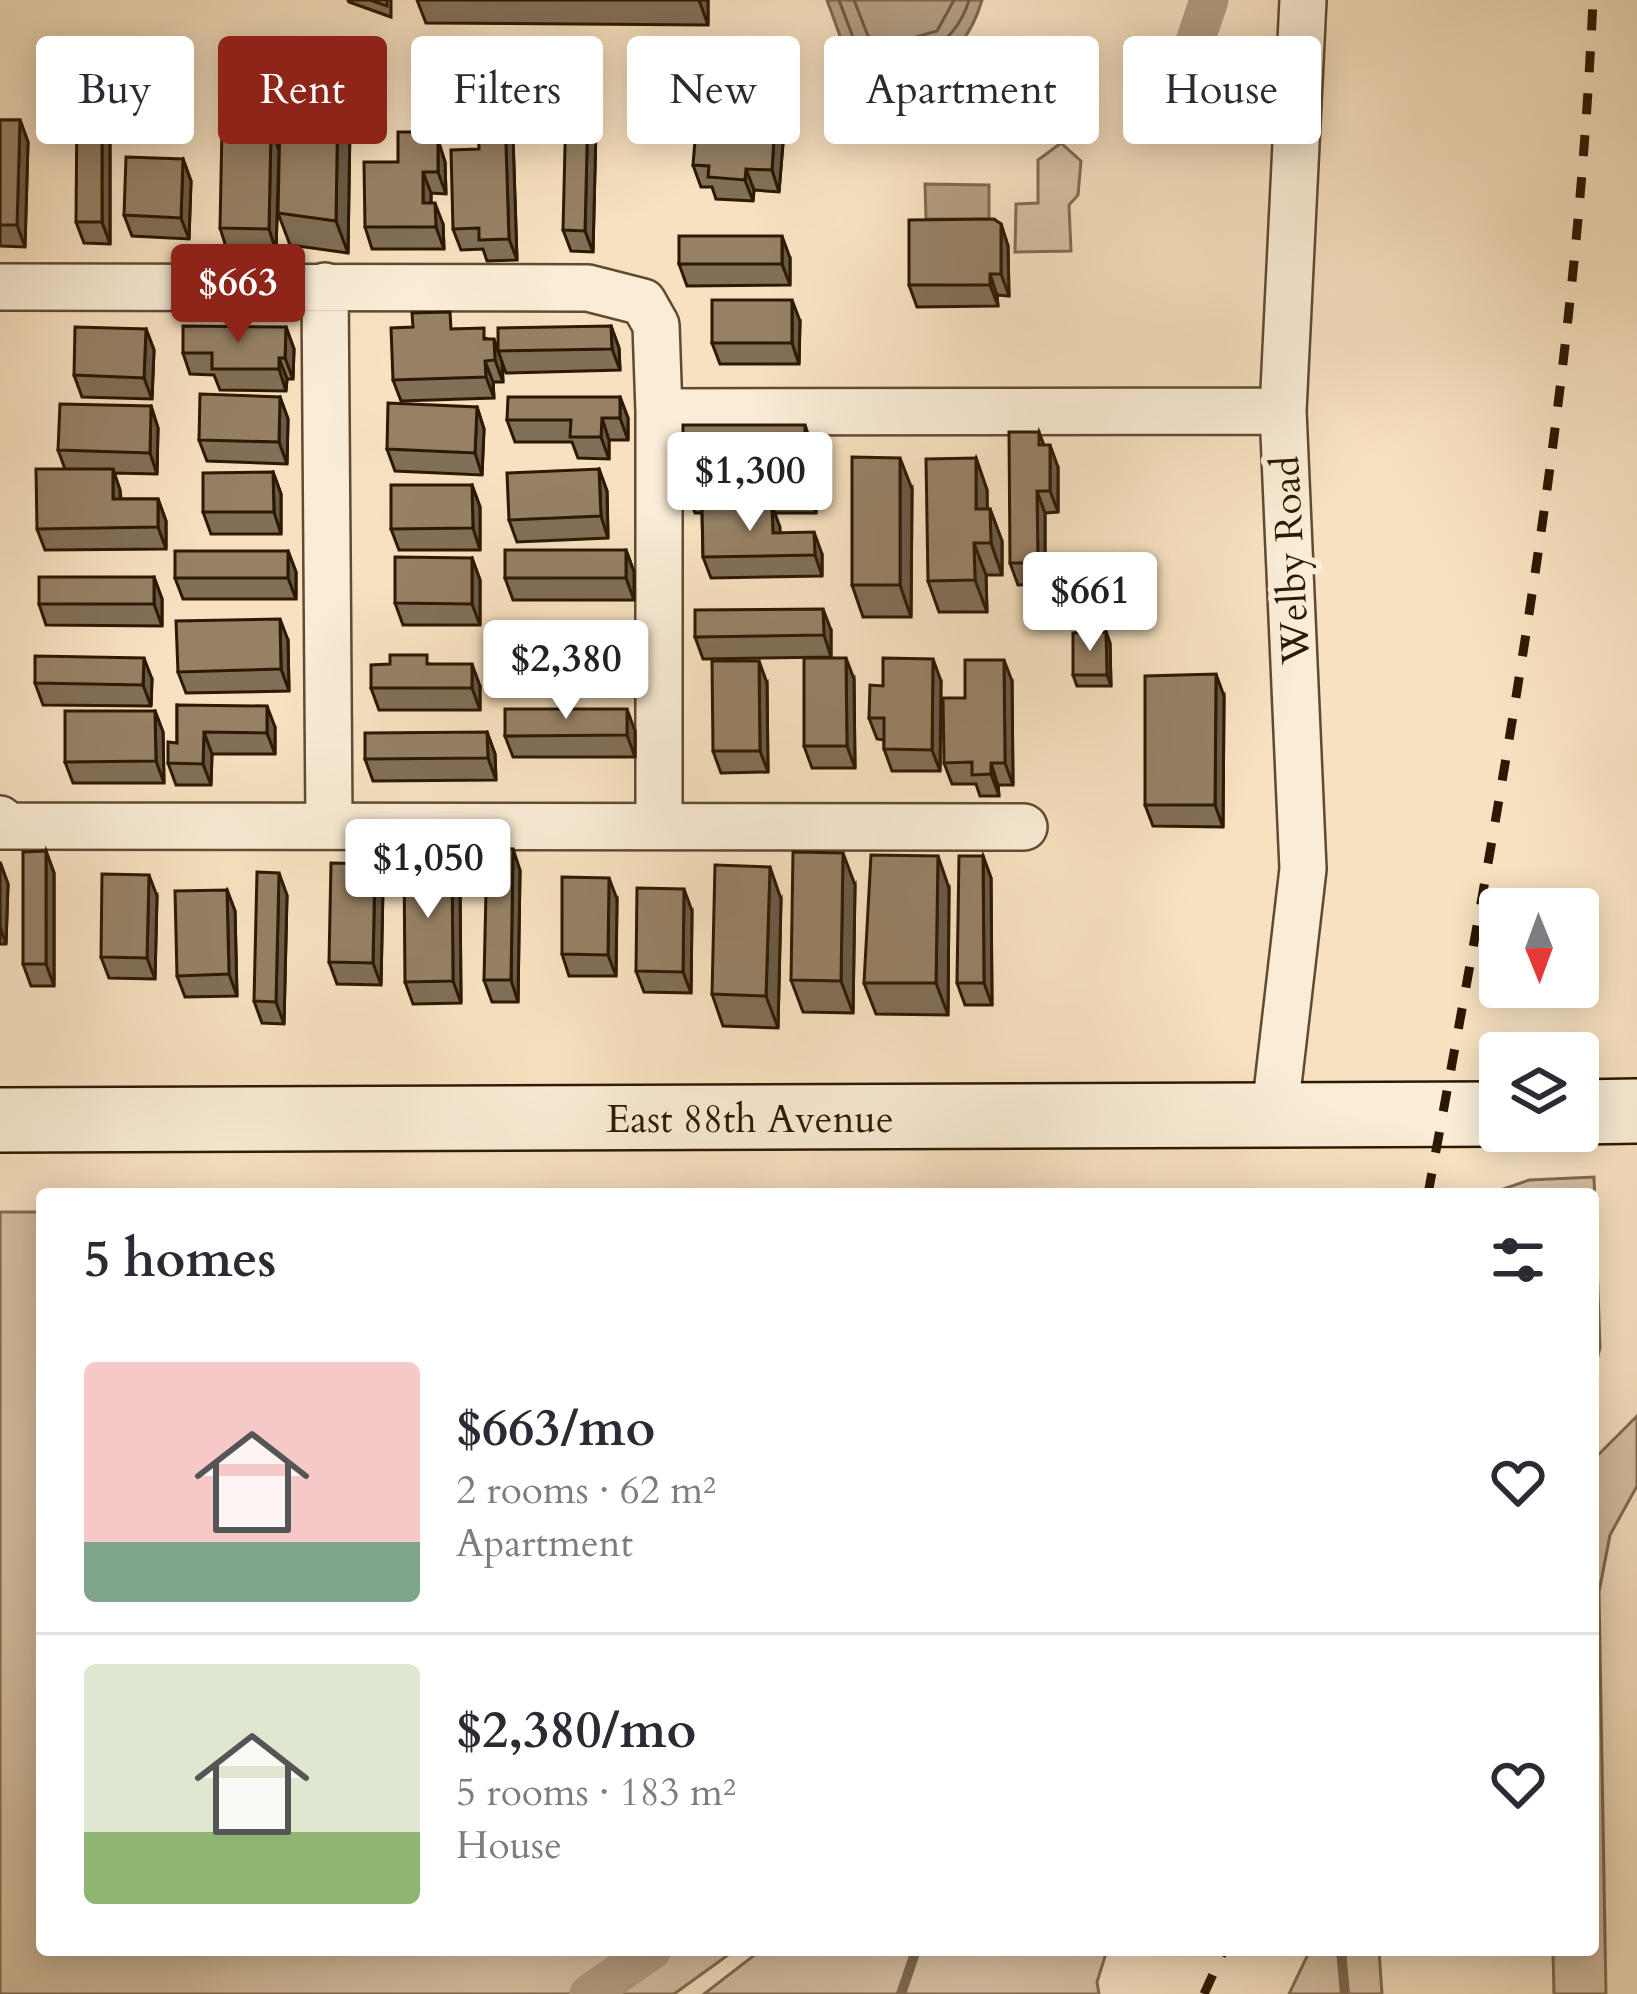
<!DOCTYPE html>
<meta charset="utf-8">
<style>
:root{--surface:#fff;--page:#f2f2f3;--text:#2b2b33;--muted:#7c7c81;--line:#e1e1e2;--accent:#8f2418}
body{margin:0;font-family:Cardo,serif;background:var(--page);color:var(--text);height:100vh;display:flex;flex-direction:column;font-size:45px;white-space:nowrap}
*{box-sizing:border-box;margin:0}
p{font-size:39px;color:var(--muted)}
.icon{flex:none;width:66px;height:66px;fill:none;stroke:currentColor;stroke-width:2;stroke-linecap:round;stroke-linejoin:round}
.map{position:relative;flex:1;overflow:hidden}
.side{position:absolute;left:36px;top:1188px;width:1563px;height:768px;display:flex;flex-direction:column;background:var(--surface);border-radius:12px;box-shadow:0 6px 30px #0003}
.side>*{flex:none}
.top-card{position:absolute;left:36px;top:36px;width:1566px;height:108px;display:flex;gap:24px}
.needle{width:78px;rotate:179deg}
.fabs{position:absolute;left:1479px;top:888px;display:grid;gap:24px}
.fabs a{display:grid;place-items:center;width:120px;height:120px;border-radius:12px;background:var(--surface);box-shadow:0 6px 30px #0003;font-size:60px}
.price{position:absolute;translate:-50% -102px;padding:0 27px;border-radius:12px;background:#fff;color:#222;font-size:39px;line-height:78px;filter:drop-shadow(0 3px 6px #0008)}
.price::after{content:'';position:absolute;left:50%;top:72px;width:36px;height:27px;margin-left:-18px;background:inherit;clip-path:polygon(0 0,100% 0,50% 100%)}
.price.on{background:var(--accent);color:#fff}
ul{padding:0;list-style:none}
li{display:flex;align-items:center;gap:36px;height:300px;padding:0 48px}
li+li{border-top:3px solid var(--line)}
li span{display:grid;place-items:center;flex:none;width:336px;height:240px;border-radius:12px;color:#555}
li>.icon{margin-inline-start:auto}
span .icon{width:144px;height:144px;fill:#fffc;stroke-width:1}
li b{font-size:51px}
h2{display:flex;justify-content:space-between;align-items:center;height:144px;padding:0 48px;font-size:51px}
.tag{padding:0 42px;border-radius:12px;background:var(--surface);box-shadow:0 6px 30px #0003;font-size:42px;line-height:108px}
.tag.on{background:var(--accent);color:#fff}
.map>svg:first-child{display:block}
</style>
<div class="map">
<svg width="1637" height="1994" viewBox="0 0 1637 1994">
<rect width="100%" height="100%" fill="#f7e1c0"/>
<filter id="stains"><feTurbulence type="fractalNoise" baseFrequency=".00167" numOctaves="4"/><feColorMatrix values="0 0 0 0 .2 0 0 0 0 .09 0 0 0 0 .02 0 0 0 .5 -.17"/></filter>
<radialGradient id="worn" r=".72"><stop offset=".6" stop-color="#630" stop-opacity="0"/><stop offset="1" stop-color="#630" stop-opacity=".3"/></radialGradient>
<!-- green -->
<path fill="#d5bfa0" stroke="#816c52" stroke-width="3" d="M1061,143L1081,161L1078,195L1069,205L1071,251L1015,252L1016,204L1038,203V160Z
M1594,1177L1600,1348L1593,1373V1194H1443L1492,1193L1529,1180Z
M0,1212H42V1950H735L674,1994H0Z
M1637,1416V1486L1610,1535L1599,1592L1606,1994H1554L1553,1950H1593V1460Z
M761,1950H1107L1097,1982L1099,1994H704Z
M1310,1950H1379L1382,1994H1289Z"/>
<!-- water -->
<path fill="#b29d80" stroke="#7d684e" stroke-width="3" d="M827,0H982C962,68 912,84 848,58Z
M925,184L989,185V219H926Z"/>
<g fill="none" stroke-linecap="round" stroke-linejoin="round">
<!-- shore -->
<path stroke="#705b42" stroke-width="3" d="M839,0L857,48C904,72 954,51 969,0
M854,0L868,36L888,45L937,31L954,0"/>
<!-- stream -->
<path stroke="#7d684e" stroke-width="10" d="M1341,1950L1345,1994
M901,1994L916,1950"/>
<!-- canal -->
<path stroke="#b29d80" stroke-width="39" d="M1181,83L1209,0
M589,1994L652,1950"/>
<!-- minor casing -->
<g stroke="#604b32" stroke-width="50">
<path id="minor" d="M325,286L329,822
M0,287L588,288L643,302L656,325L659,412V823
M659,412L1283,411
M0,819V826L1024,827
M1274,1119L1303,869L1283,411L1303,0"/>
</g>
<!-- secondary casing -->
<g stroke="#2d1903" stroke-width="68">
<path id="secondary" d="M1578,1112L1637,1111
M0,1120L1500,1114"/>
</g>
<!-- minor -->
<use href="#minor" stroke="#faecd6" stroke-width="45"/>
<!-- secondary -->
<use href="#secondary" stroke="#faecd6" stroke-width="63"/>
<!-- rail -->
<path stroke="#2d1903" stroke-width="9" stroke-dasharray="21 21" stroke-linecap="butt" d="M1428,1194C1501,798 1575,404 1593,0
M1204,1994L1224,1950"/>
</g>
<!-- wall -->
<path fill="#816f57" stroke="#2d1903" stroke-width="3" d="M348,0H391V17L349,2Z
M417,0H708V25L426,23Z
M751,102L755,115L783,143L779,192L754,190L753,201L716,199L712,187H701L693,165L717,117Z
M505,115L513,137L517,260L487,261L483,249L461,250L453,229L479,149Z
M0,120H20L28,142L25,247L0,246Z
M110,121V244L84,243L76,222Z
M350,124L348,253L290,245L278,213Z
M596,128L593,252L571,251L563,230Z
M271,129L279,150L276,251L227,250L220,228Z
M426,132L429,140H438L445,162L446,194L431,193V203L443,224L444,249H372L365,227L398,162Z
M183,159L191,181L189,239L132,236L124,215Z
M1001,224L1008,246L1009,296L997,295L998,306L917,307L909,285Z
M790,258V285L687,286L679,264Z
M800,321L799,364H720L712,343Z
M611,326L619,348L620,370L506,373L502,362L503,382H493L494,398L401,401L393,380L456,329L488,339L498,349Z
M286,327L294,349L293,379H287L286,391L220,390L214,375L190,374L183,353Z
M146,329L154,350L152,399L82,397L74,375Z
M280,397L288,419L287,464L207,461L199,440Z
M620,397L628,418V440H609V459L578,458L572,442H515L507,420Z
M151,406L158,428L157,474L114,473L120,490L121,499H158L166,521V549L45,550L37,529L65,469L58,450Z
M477,407L484,429L482,475L395,471L387,449Z
M1039,432L1044,445L1058,467V512L1045,513V584L1018,585L1010,563Z
M816,457V513H775L780,533L822,554V576L711,578L703,557L702,513H695L683,481Z
M976,458L987,490V509H990L1002,541V575H986L987,612H939L928,581Z
M599,469L607,491L608,538L517,542L509,520Z
M273,472L281,494V534H211L203,512Z
M472,485L480,507V550H399L391,529Z
M912,489L911,617H863L852,585Z
M626,550L634,572V600H513L505,578Z
M288,551L296,572V599H183L175,578Z
M472,558L480,580V625H403L395,603Z
M154,577L162,599V626L46,625L39,604Z
M831,630V657L703,659L695,637Z
M1106,632L1110,643L1111,686H1077L1073,675Z
M288,640L289,691L186,693L178,672Z
M430,664L480,686V710H379L371,688Z
M152,679L151,706L43,705L35,683Z
M854,679L855,768H812L804,746Z
M941,681L940,771H892L884,749V740L877,739L869,718L883,686Z
M1012,681L1013,785H998L999,796H980L976,784H952L944,763L965,698Z
M767,683L768,772L721,773L713,751Z
M1224,696L1223,827L1153,826L1145,805Z
M177,705L275,727V754H212L211,785H176L168,763L177,743Z
M155,711L163,732L164,783H73L65,762Z
M635,731V757H513L505,736Z
M487,732L495,754L496,780L373,781L365,759Z
M46,851L54,873V986H31L23,964Z
M983,856L991,878L992,1005H965L957,983Z
M0,862L8,884L6,944H0Z
M520,870L518,1002H492L484,980Z
M460,882L461,1003L413,1004L405,982Z
M855,885L853,1013L803,1012L791,980Z
M383,886L381,985L337,984L329,962Z
M949,888L948,1015L876,1014L864,983Z
M227,890L235,911L237,996L185,997L177,976Z
M287,895L284,1024L262,1023L254,1001Z
M157,896L155,979L109,978L101,957Z
M617,899L616,976H569L562,954Z
M781,899L778,1028L723,1026L712,994Z
M692,911L691,993L644,992L636,971Z"/>
<!-- shaded-wall -->
<path fill="#695a47" stroke="#2d1903" stroke-width="3" d="M699,0H708V25Z
M338,92L350,124L348,253L336,221Z
M102,100L110,121V244L102,222Z
M588,107L596,128L593,252L585,231Z
M505,115L513,137L517,260L509,239Z
M20,120L28,142L25,247L17,225Z
M775,122L783,143L779,192L772,170Z
M271,129L279,150L276,251L269,229Z
M438,140L445,162L446,194L438,172Z
M183,159L191,181L189,239L181,218Z
M746,169L754,190L753,201L745,180Z
M423,172L431,193V225L423,203Z
M435,203L443,224L444,249L436,227Z
M1001,224L1008,246L1009,296L1001,274Z
M782,236L790,258V285L782,264Z
M990,274L997,295L998,306L990,285Z
M792,300L800,321L799,364L792,343Z
M611,326L619,348L620,370L612,349Z
M286,327L294,349L293,379L285,358Z
M146,329L154,350L152,399L144,378Z
M494,339L502,362L503,382L495,360Z
M279,358L287,379L286,391L279,369Z
M485,361L493,382L494,398L486,377Z
M280,397L288,419L287,464L279,442Z
M620,397L628,418V440L620,418Z
M151,406L158,428L157,474L150,453Z
M477,407L484,429L482,475L475,453Z
M602,418L609,440V459L601,437Z
M805,425L816,457V513L805,481Z
M1050,445L1058,467V512L1050,491Z
M900,458L912,489L911,617L900,585Z
M976,458L987,490L988,541L976,509Z
M113,469L120,490L121,521L113,499Z
M599,469L607,491L608,538L601,516Z
M273,472L281,494V534L274,512Z
M472,485L480,507V550L473,528Z
M1037,491L1045,513V584L1038,563Z
M158,499L166,521V549L158,527Z
M772,506L780,527L781,555L773,533Z
M990,509L1002,541V575L991,543Z
M814,532L822,554V576L815,555Z
M974,543L986,575L987,612L975,580Z
M626,550L634,572V600L626,578Z
M288,551L296,572V599L288,578Z
M472,558L480,580V625L472,604Z
M154,577L162,599V626L154,604Z
M823,609L831,630V657L824,635Z
M280,619L288,640L289,691L281,669Z
M1106,632L1110,643L1111,686L1107,675Z
M144,658L152,679L151,706L143,685Z
M846,658L854,679L855,768L847,746Z
M933,659L941,681L940,771L932,750Z
M1004,660L1012,681L1013,785L1005,763Z
M759,661L767,683L768,772L760,751Z
M472,664L480,686V710L472,688Z
M1216,674L1224,696L1223,827L1215,805Z
M267,706L275,727V754L267,733Z
M627,709L635,731V757L627,735Z
M155,711L163,732L164,783L156,761Z
M204,732L212,754L211,785L203,764Z
M487,732L495,754L496,780L488,758Z
M991,763L998,785L999,796L991,774Z
M513,849L520,870L518,1002L511,980Z
M46,851L54,873V986L46,964Z
M843,853L855,885L853,1013L841,981Z
M938,856L949,888L948,1015L936,983Z
M983,856L991,878L992,1005L984,983Z
M452,860L460,882L461,1003L453,981Z
M0,862L8,884L6,944L0,927Z
M375,864L383,886L381,985L373,963Z
M770,867L781,899L778,1028L766,996Z
M279,873L287,895L284,1024L276,1002Z
M149,875L157,896L155,979L147,958Z
M609,878L617,899L616,976L608,955Z
M684,889L692,911L691,993L683,972Z
M227,890L235,911L237,996L229,974Z"/>
<!-- building -->
<path fill="#968165" stroke="#2d1903" stroke-width="3" d="M370,0H387V6Z
M308,92H338L336,221L278,213L280,118H308Z
M77,100H102V222H76Z
M719,100L751,102L750,113L775,122L772,170L746,169L745,180L708,177L709,166L693,165L697,116L717,117Z
M566,106L588,107L585,231L563,230Z
M505,115L509,239L479,240V228L453,229L451,150L479,149L478,116Z
M0,120H20L17,225H0Z
M222,128L271,129L269,229L220,228Z
M398,132H426V141L438,140V172H423V203H435L436,227H365L364,162H398Z
M126,157L183,159L181,218L124,215Z
M994,219L1001,224V274H990V285H909V220Z
M679,236H782V264H679Z
M712,300H792V343H712Z
M450,312L451,329L484,328V339H494L495,360L485,361L486,377L393,380L391,328L413,327L412,313Z
M183,326L286,327L285,358H279V369H212V353H183Z
M611,326L612,349L498,351V328Z
M75,327L146,329L144,378L74,375Z
M200,394L280,397L279,442L199,440Z
M508,397H620V418H602L601,437H570L571,420H507Z
M388,403L477,407L475,453L387,449Z
M60,404L151,406L150,453L58,450Z
M683,425H805V481H683Z
M1009,432H1039V445H1050V491H1037L1038,563H1010Z
M852,457L900,458V585H852Z
M976,458V509H990L991,543H974L975,580L928,581L926,459Z
M36,469H113V499H158V527L37,529Z
M599,469L601,516L509,520L507,473Z
M273,472L274,512H203V473Z
M391,485H472L473,528L391,529Z
M772,506L773,533L814,532L815,555L703,557L702,507Z
M505,550H626V578H505Z
M175,551H288V578H175Z
M395,557L472,558V604L395,603Z
M39,577H154V604H39Z
M823,609L824,635L695,637V610Z
M280,619L281,669L178,672L176,621Z
M1106,632L1107,675H1073V633Z
M390,655H427V664H472V688H371V665L390,664Z
M35,656L144,658L143,685L35,683Z
M804,658H846L847,746H804Z
M883,658L933,659L932,750L884,749V718H869L870,685L883,686Z
M965,660H1004L1005,763H991V774L972,775V762L944,763L943,698H965Z
M712,661H759L760,751H713Z
M1216,674L1215,805H1145V676Z
M177,705L267,706V733L204,732L203,764L168,763V742L177,743Z
M505,709H627V735L505,736Z
M65,711H155L156,761L65,762Z
M487,732L488,758L365,759V733Z
M487,848L513,849L511,980H484Z
M46,851V964H23V852Z
M793,852L843,853L841,981L791,980Z
M871,855L938,856L936,983H864Z
M959,856H983L984,983H957Z
M404,860H452L453,981L405,982Z
M331,863L375,864L373,963L329,962Z
M715,865L770,867L766,996L712,994Z
M257,872L279,873L276,1002L254,1001Z
M102,874L149,875L147,958L101,957Z
M562,877L609,878L608,955L562,954Z
M637,888L684,889L683,972L636,971Z
M227,890L229,974L177,976L175,891Z"/>
<g text-anchor="middle" dominant-baseline="central" stroke-width="12" stroke-linejoin="round" paint-order="stroke">
<!-- street labels -->
<g font-size="39" fill="#2d1903" stroke="#faecd6">
<text transform="translate(1291 560) rotate(-93)">Welby Road</text>
<text x="750" y="1119">East 88th Avenue</text>
</g>
</g>
<rect width="100%" height="100%" filter="url(#stains)"/>
<rect width="100%" height="100%" fill="url(#worn)"/>
</svg>
<div class="fabs">
<a><svg class="needle" viewBox="-14 -14 28 28"><path d="M0-13l5 13h-10z" fill="#e53935"/><path d="M0 13l5-13h-10z" fill="#7c7c81"/></svg></a>
<a><svg class="icon" aria-label="layers" viewBox="0 0 24 24"><path d="M12 4l9 5-9 5-9-5zM3 14l9 5 9-5"/></svg></a>
</div>
<b class="price on" style="left:238px;top:346px">$663</b>
<b class="price" style="left:750px;top:534px">$1,300</b>
<b class="price" style="left:1090px;top:654px">$661</b>
<b class="price" style="left:566px;top:722px">$2,380</b>
<b class="price" style="left:428px;top:921px">$1,050</b>
<div class="top-card">
<a class="tag">Buy</a>
<a class="tag on">Rent</a>
<a class="tag">Filters</a>
<a class="tag">New</a>
<a class="tag">Apartment</a>
<a class="tag">House</a>
</div>
<section class="side">
<h2>5 homes<svg class="icon" aria-label="filters" viewBox="0 0 24 24"><path d="M4 7h16M4 17h16"/><circle cx="9" cy="7" r="2"/><circle cx="15" cy="17" r="2"/></svg></h2>
<ul>
<li><span style="background:linear-gradient(#f6c9c9 75%,#7fa58c 0)"><svg class="icon" aria-label="home" viewBox="0 0 24 24"><path d="M3 11l9-7 9 7M6 9v11h12V9"/></svg></span><div><b>$663/mo</b><p>2 rooms · 62 m²</p><p>Apartment</p></div><svg class="icon" aria-label="heart" viewBox="0 0 24 24"><path d="M12 20l-8-8c-3-5 5-10 8-4 3-6 11-1 8 4z"/></svg></li>
<li><span style="background:linear-gradient(#dfe7d0 70%,#8fb573 0)"><svg class="icon" aria-label="home" viewBox="0 0 24 24"><path d="M3 11l9-7 9 7M6 9v11h12V9"/></svg></span><div><b>$2,380/mo</b><p>5 rooms · 183 m²</p><p>House</p></div><svg class="icon" aria-label="heart" viewBox="0 0 24 24"><path d="M12 20l-8-8c-3-5 5-10 8-4 3-6 11-1 8 4z"/></svg></li>
</ul>
</section>
</div>
